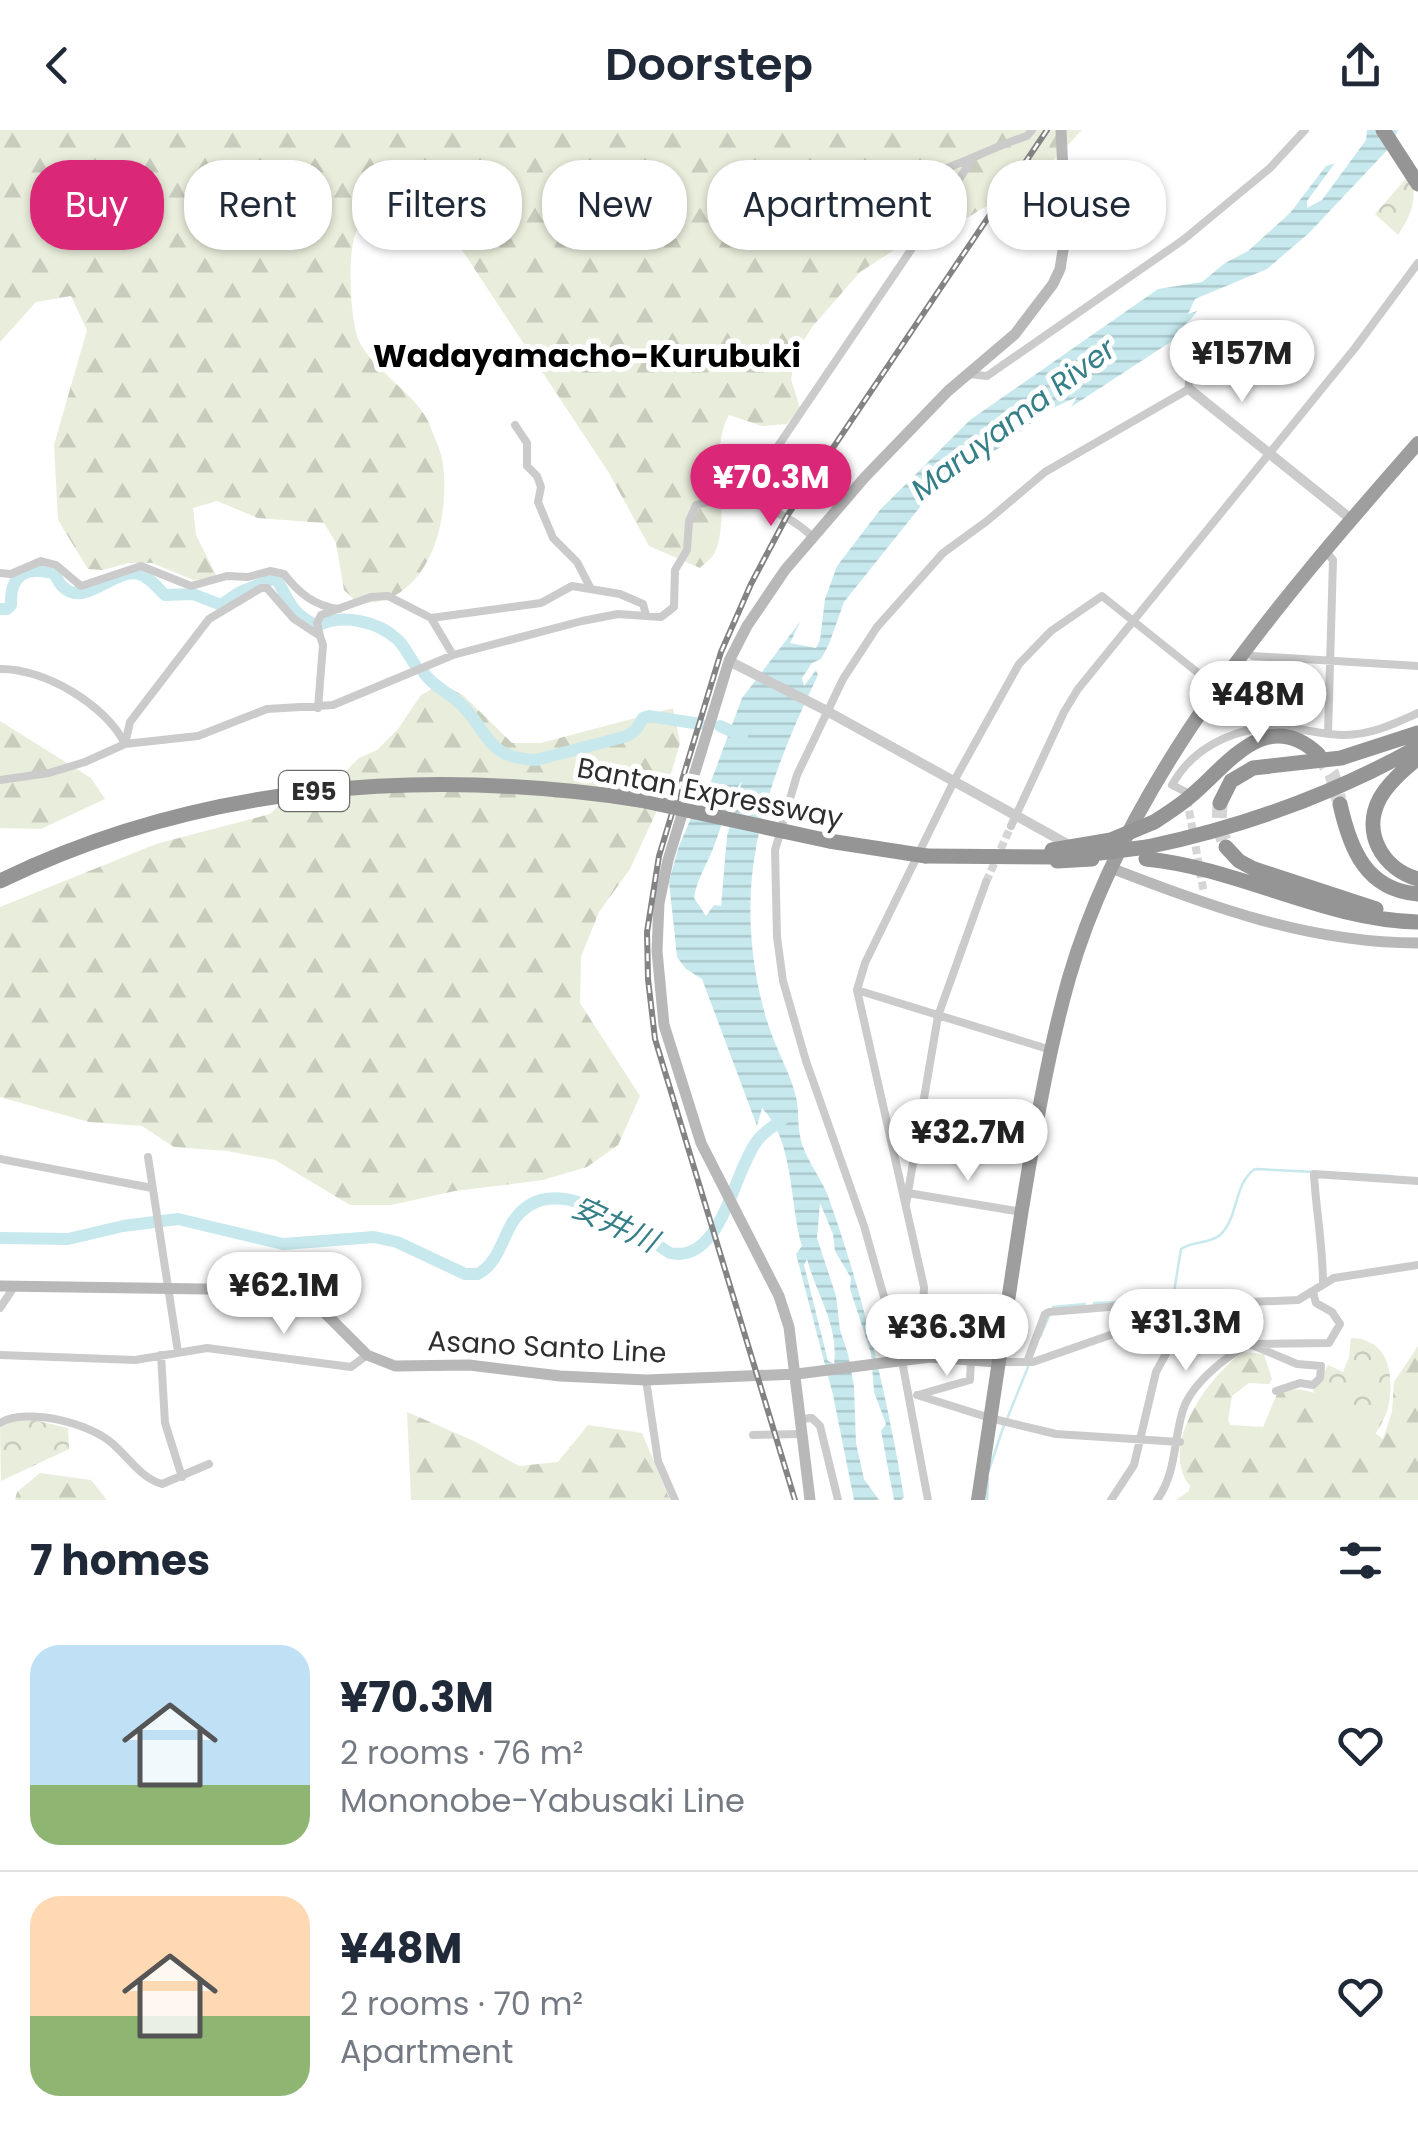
<!DOCTYPE html>
<meta charset="utf-8">
<style>
:root{--surface:#fff;--page:#f2f2f3;--text:#1f2937;--muted:#747a83;--line:#e0e1e3;--accent:#db2777}
body{margin:0;font-family:Poppins,"Noto Sans JP",sans-serif;background:var(--page);color:var(--text);height:100vh;display:flex;flex-direction:column;font-size:38px;white-space:nowrap}
*{box-sizing:border-box;margin:0}
p{font-size:32px;color:var(--muted)}
.icon{flex:none;width:55px;height:55px;fill:none;stroke:currentColor;stroke-width:2;stroke-linecap:round;stroke-linejoin:round}
.map{position:relative;height:1370px;overflow:hidden}
.side{display:flex;flex-direction:column;background:var(--surface);flex:1}
.side>*{flex:none}
.hud{position:absolute;left:30px;top:30px;width:1360px;height:90px;display:flex;gap:20px}
.price{position:absolute;translate:-50% -85px;padding:0 22px;border-radius:35px;background:#fff;color:#222;font-size:32px;line-height:65px;filter:drop-shadow(0 2px 5px #0008)}
.price::after{content:'';position:absolute;left:50%;top:60px;width:30px;height:22px;margin-left:-15px;background:inherit;clip-path:polygon(0 0,100% 0,50% 100%)}
.price.current{background:var(--accent);color:#fff}
ul{padding:0;list-style:none}
li{display:flex;align-items:center;gap:30px;height:250px;padding:0 30px}
li+li{border-top:2px solid var(--line)}
li span{display:grid;place-items:center;flex:none;width:280px;height:200px;border-radius:30px;color:#555}
li>.icon{margin-inline-start:auto}
span .icon{width:120px;height:120px;fill:#fffc;stroke-width:1}
li b{font-size:42px}
h2{display:flex;justify-content:space-between;align-items:center;height:120px;padding:0 30px;font-size:42px}
.chip{padding:0 35px;border-radius:40px;background:var(--surface);box-shadow:0 2px 8px #0004;font-size:35px;line-height:90px}
.chip.current{background:var(--accent);color:#fff}
header{display:flex;justify-content:space-between;align-items:center;height:130px;padding:0 30px;background:var(--surface);font-size:45px;font-weight:600}
.map>svg:first-child{display:block}
</style>
<header><svg class="icon" aria-label="back" viewBox="0 0 24 24"><path d="M15 5l-7 7 7 7"/></svg>Doorstep<svg class="icon" aria-label="share" viewBox="0 0 24 24"><path d="M12 15V3M7 8l5-5 5 5M5 13v7h14v-7"/></svg></header>
<div class="map">
<svg width="1418" height="1370" viewBox="0 0 1418 1370">
<defs>
<pattern id="forest-firs" width="22" height="20" patternUnits="userSpaceOnUse" patternTransform="scale(2.5)"><rect width="22" height="20" fill="#e9eddb"/><path d="M5 1l3.5 6h-7zM16 11l3.5 6h-7z" fill="#c8ccbc"/></pattern>
<pattern id="park-crowns" width="20" height="18" patternUnits="userSpaceOnUse" patternTransform="scale(2.5)"><rect width="20" height="18" fill="#e9eddb"/><path d="M2 6a3 3 0 1 1 6 0M12 15a3 3 0 1 1 6 0" fill="none" stroke="#c8ccbc"/></pattern>
<pattern id="water-rules" width="6" height="5" patternUnits="userSpaceOnUse" patternTransform="scale(2.5)"><rect width="6" height="5" fill="#c7e9ed"/><path d="M0 2.5h6" fill="none" stroke="#abc8cc"/></pattern>
</defs>
<rect width="100%" height="100%" fill="#fff"/>
<!-- forest -->
<path fill="url(#forest-firs)" d="M0,0H1082L1042,42L962,91L902,115L860,142L813,196L796,222L791,249L800,278L787,294L762,296L729,285C708,321 731,379 716,420C714,427 705,433 700,438L649,416L609,343L464,123L419,67L392,68C382,76 365,87 358,98C346,118 350,190 359,211C372,239 416,264 429,293C433,305 440,318 442,329C452,387 430,477 358,473L344,460L336,413L324,393L258,388L217,371L193,378L196,405L217,447L194,450L152,433H128L103,440L88,439L58,390L54,315L87,200L71,166L36,172L0,212Z
M440,554L463,565L512,613H541L673,578L680,613L666,661L630,739L599,782L581,827L580,873L640,966L618,1015L587,1037L543,1050L455,1061L391,1075H350L275,1030L227,1021L174,1017L142,996L89,992L0,967V777L156,714L270,684L310,647L345,642L359,628L377,620L398,599L421,565Z
M0,591L91,648L105,669L41,699L0,698Z
M1418,1216V1370H1176L1189,1361L1190,1356C1158,1316 1208,1247 1243,1222L1264,1224L1272,1249L1269,1254L1249,1253L1232,1266L1228,1290L1230,1295L1263,1297L1277,1264C1314,1246 1354,1288 1383,1309L1392,1282L1394,1252Z
M407,1282L474,1311L519,1336L558,1332L588,1295L642,1303L670,1370H411Z
M40,1343L91,1350L107,1370H15L17,1362Z"/>
<!-- park -->
<path fill="url(#park-crowns)" d="M1410,44C1418,68 1412,84 1398,105L1375,84Z
M1351,1208C1388,1209 1394,1242 1389,1273C1387,1286 1378,1299 1372,1310L1313,1261L1328,1235L1343,1242L1349,1227Z
M30,1289L68,1298L69,1319L1,1351L0,1298L11,1292Z"/>
<!-- water -->
<path fill="url(#water-rules)" fill-rule="evenodd" d="M1367,0H1398L1391,16L1309,103L1267,139L1195,169L1188,184L1197,181C1190,193 1178,198 1172,211L1071,277L1077,267L1046,281L1001,317L959,341L924,372L844,472L829,514L821,529L812,533L802,548L804,556L816,540L818,545C788,608 759,676 752,746C747,799 754,854 771,903C779,924 791,946 796,967C800,984 796,999 804,1019C810,1035 822,1050 828,1066C863,1164 887,1265 904,1367L901,1370H894L881,1301L886,1294L874,1262L871,1223L850,1159L851,1148L835,1121L833,1104L820,1073L817,1108L836,1166L840,1200L848,1224L854,1256L856,1313L864,1349L879,1370H854L833,1265L796,1124L802,1116C789,1073 795,1012 762,978L757,996L702,849L686,839L677,827L669,751L679,716L700,667L710,654L742,568L800,492L790,513L816,518L820,510L825,469L837,436L880,380L970,290L1158,159L1202,152L1225,133L1248,121L1290,83L1326,36L1335,33L1307,71V78L1322,70L1366,10ZM742,651L727,706L721,776L714,775L706,786L694,768C697,748 707,735 714,716C723,693 727,671 742,651ZM807,1129C816,1164 839,1195 834,1234L828,1231L804,1135Z"/>
<g fill="none" stroke-linecap="round" stroke-linejoin="round">
<!-- stream -->
<path stroke="#c7e9ed" stroke-width="2.5" d="M1170,1167L1174,1162L1181,1119C1193,1111 1210,1114 1220,1105C1239,1088 1233,1054 1255,1039L1392,1046
M1094,1173L1123,1172
M1053,1177L1085,1174
M1040,1207L1049,1186
M1007,1289L1028,1237
M989,1340L1004,1295
M987,1370L988,1348"/>
<!-- river -->
<path stroke="#c7e9ed" stroke-width="12" d="M0,479H7L11,475C10,444 25,437 53,443C57,447 58,452 62,456C85,480 114,437 139,444C149,447 158,458 165,465L193,464L221,475L240,462L273,449L277,450C291,474 291,483 317,496C341,483 378,491 398,510C405,517 410,528 416,536
M424,543C433,556 443,559 455,569C489,596 481,628 536,630L627,606L636,600L643,588L649,586L700,594
M720,596L742,606
M0,1108L68,1109L123,1096L178,1089L283,1114L374,1107L397,1112L465,1144H478C497,1134 502,1110 512,1093C550,1033 629,1098 670,1123C722,1134 733,1042 757,1011C762,1003 774,996 782,990"/>
<!-- minor-tunnel -->
<path stroke="#d5d5d5" stroke-width="8" stroke-dasharray="8 4" stroke-linecap="butt" d="M1187,669L1204,763
M986,752L1011,696"/>
<!-- motorway-tunnel -->
<path stroke="#d5d5d5" stroke-width="15" stroke-dasharray="15 8" stroke-linecap="butt" d="M1318,624L1332,644L1339,670
M1220,673L1219,696L1226,717"/>
<!-- minor -->
<path stroke="#cbcbcb" stroke-width="8" d="M821,93C851,47 901,54 947,38C974,28 999,15 1027,6L1032,0
M968,244L987,246L1183,110L1270,38L1305,0
M515,295L527,313V336L537,346L541,357L538,372L553,408L577,432L590,457
M740,372L974,27
M1326,422L1333,430L1328,604
M0,443L11,444L41,431L56,435L81,456L141,436L191,456L227,446L248,447L270,441L284,444C299,463 314,476 339,479
M431,488L541,473L572,456L620,464L643,474L646,485
M320,506L317,493L321,485L371,467L388,466L431,488L453,525
M1246,522L1253,526L1418,536
M0,539C44,538 106,575 125,614
M125,614L130,592L209,489L261,458H267L294,489L320,506L323,515L318,578
M0,650L49,643L85,632L125,614L198,606L267,579L333,575L453,525L582,491L618,484L661,487L674,477L675,440L687,420L689,391L696,375C737,363 781,378 812,406
M1186,662L1172,655C1195,613 1245,593 1291,598C1308,600 1326,605 1344,605C1371,605 1394,594 1418,583
M1011,696L1064,582L1078,559L1355,218L1418,133
M857,860L1051,920
M148,1027L178,1222
M0,1029L152,1058
M908,1063L1022,1082
M906,1074L938,886L986,752
M1323,1153C1323,1116 1316,1081 1314,1044L1418,1051
M0,1178L14,1157
M0,1225L135,1230L207,1218L351,1237L367,1225
M161,1225L165,1293L182,1347
M902,1231L914,1211L923,1177L924,1157L857,860L865,833L954,651L1019,534L1051,501L1102,466L1217,558
M997,1232H1033L1199,1174L1298,1170L1334,1148L1418,1135
M1027,1232L1045,1184L1049,1182L1180,1171L1184,1180L1182,1194L1156,1242L1134,1335L1111,1370
M646,1250L658,1331L675,1370
M1276,1261L1300,1253L1313,1255L1320,1248L1321,1236L1297,1234L1250,1214L1329,1213L1340,1194L1332,1182L1316,1173L1313,1162
M917,1265L990,1288L1056,1304L1180,1312
M918,1265L970,1250L971,1230
M802,1289L812,1288L820,1296L838,1370
M0,1293C27,1277 90,1293 113,1314C129,1328 141,1348 162,1354L209,1334
M753,1305L803,1304
M928,1370L902,1231L864,1096L806,931L783,851L777,807L775,720L797,645L843,549L877,497L943,423L987,391L1045,342L1189,259C1186,231 1212,220 1232,205
M1157,1370C1177,1342 1173,1311 1183,1280C1192,1253 1226,1226 1250,1214"/>
<!-- tertiary -->
<path stroke="#cbcbcb" stroke-width="10" d="M1189,259L1351,389
M729,531L827,581L1071,716"/>
<!-- secondary -->
<path stroke="#b8b8b8" stroke-width="11" d="M1111,738C1211,777 1310,813 1418,813
M0,1156L281,1160L314,1172L367,1225L395,1236L469,1235L560,1246L646,1250L797,1244L930,1227L997,1232
M810,1370L789,1197L779,1166L701,1013L664,895L657,821L659,773L668,730L729,531L747,496L785,440L865,347L948,261L1015,204L1053,154L1060,139L1066,102L1061,0"/>
<!-- trunk -->
<path stroke="#9e9e9e" stroke-width="14" d="M978,1370C993,1275 1006,1180 1021,1085C1034,1006 1047,926 1069,848C1128,645 1281,469 1418,313"/>
<!-- motorway -->
<path stroke="#959595" stroke-width="15" d="M1383,0L1418,54
M1418,628C1404,640 1389,652 1380,668C1361,703 1383,739 1418,749
M1220,673L1231,651L1253,638L1341,628L1418,603
M1340,674C1350,719 1366,760 1418,764
M1154,692C1168,683 1181,675 1193,664C1229,633 1267,577 1318,624
M1147,717C1243,697 1332,665 1418,617
M1226,717L1239,731L1254,739L1376,779
M926,726L1055,727
M1146,729C1239,738 1324,790 1418,792
M0,751C199,654 423,637 640,670"/>
<!-- rail casing -->
<g stroke="#838383" stroke-width="6">
<path id="rail" d="M795,1370L655,909L648,849L647,802L659,726L721,522L751,454L787,386L1047,0"/>
</g>
<!-- rail -->
<use href="#rail" stroke="#fff" stroke-width="2.5" stroke-dasharray="8" stroke-linecap="butt"/>
<!-- motorway-bridge -->
<path stroke="#959595" stroke-width="15" d="M640,670L829,711L926,726
M1052,720L1111,710L1154,692
M1084,725L1147,717
M1057,731L1092,729"/>
</g>
<g text-anchor="middle" dominant-baseline="central" stroke-width="10" stroke-linejoin="round" paint-order="stroke">
<!-- shield labels -->
<rect fill="#fff" stroke="#6d6d6d" stroke-width="2.5" x="279" y="641" width="70" height="40" rx="8"/>
<g font-size="25" font-weight="bold" fill="#2e2e2e">
<text x="314" y="661">E95</text>
</g>
<!-- street labels -->
<g font-size="28" fill="#2e2e2e" stroke="#fff">
<text transform="translate(710 663) rotate(11)">Bantan Expressway</text>
<text transform="translate(547 1217) rotate(3)">Asano Santo Line</text>
</g>
<!-- water labels -->
<g font-size="30" font-style="italic" fill="#347f88" stroke="#fff">
<text transform="translate(1013 289) rotate(-37)">Maruyama River</text>
<text transform="translate(615 1094) rotate(25)">安井川</text>
</g>
<!-- quarter labels -->
<g font-size="32" font-weight="bold" fill="#000" stroke="#fff">
<text x="587" y="225">Wadayamacho-Kurubuki</text>
</g>
</g>
</svg>
<b class="price" style="left:1242px;top:275px">¥157M</b>
<b class="price current" style="left:771px;top:399px">¥70.3M</b>
<b class="price" style="left:1258px;top:616px">¥48M</b>
<b class="price" style="left:968px;top:1054px">¥32.7M</b>
<b class="price" style="left:284px;top:1207px">¥62.1M</b>
<b class="price" style="left:1186px;top:1244px">¥31.3M</b>
<b class="price" style="left:947px;top:1249px">¥36.3M</b>
<div class="hud">
<a class="chip current">Buy</a>
<a class="chip">Rent</a>
<a class="chip">Filters</a>
<a class="chip">New</a>
<a class="chip">Apartment</a>
<a class="chip">House</a>
</div>
</div>
<section class="side">
<h2>7 homes<svg class="icon" aria-label="filters" viewBox="0 0 24 24"><path d="M4 7h16M4 17h16"/><circle cx="9" cy="7" r="2"/><circle cx="15" cy="17" r="2"/></svg></h2>
<ul>
<li><span style="background:linear-gradient(#bfe0f5 70%,#8fb573 0)"><svg class="icon" aria-label="home" viewBox="0 0 24 24"><path d="M3 11l9-7 9 7M6 9v11h12V9"/></svg></span><div><b>¥70.3M</b><p>2 rooms · 76 m²</p><p>Mononobe-Yabusaki Line</p></div><svg class="icon" aria-label="heart" viewBox="0 0 24 24"><path d="M12 20l-8-8c-3-5 5-10 8-4 3-6 11-1 8 4z"/></svg></li>
<li><span style="background:linear-gradient(#ffd9b3 60%,#8fb573 0)"><svg class="icon" aria-label="home" viewBox="0 0 24 24"><path d="M3 11l9-7 9 7M6 9v11h12V9"/></svg></span><div><b>¥48M</b><p>2 rooms · 70 m²</p><p>Apartment</p></div><svg class="icon" aria-label="heart" viewBox="0 0 24 24"><path d="M12 20l-8-8c-3-5 5-10 8-4 3-6 11-1 8 4z"/></svg></li>
</ul>
</section>
